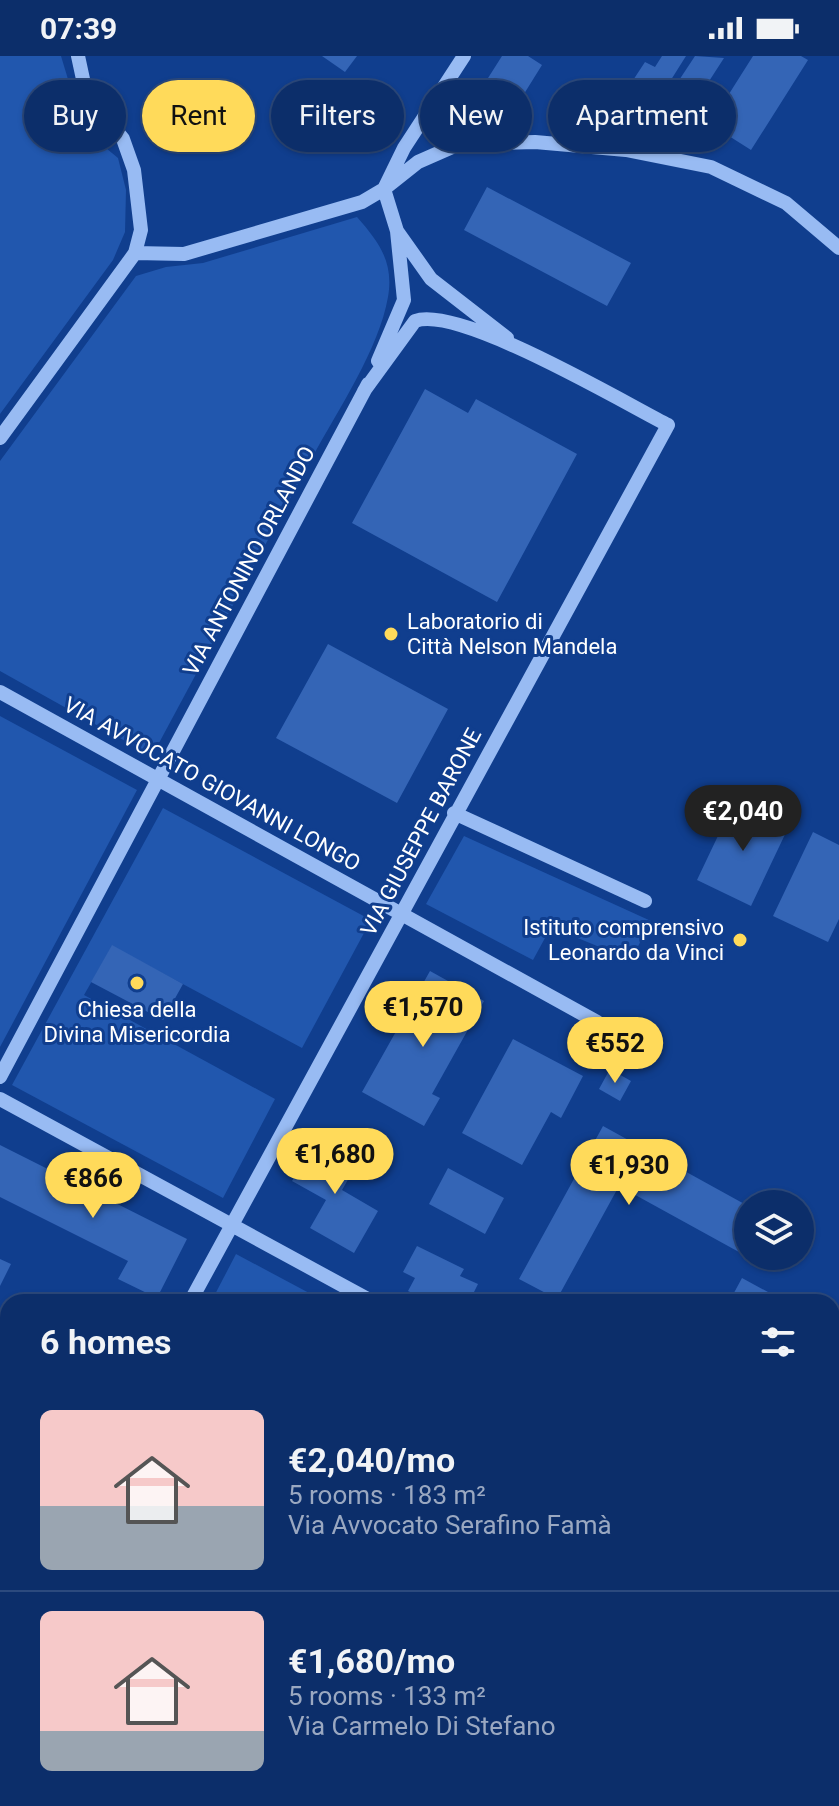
<!DOCTYPE html>
<meta charset="utf-8">
<style>
:root{--surface:#0c2e6a;--page:#153670;--text:#f1f3f6;--muted:#9aa8c1;--line:#2c4a7e;--accent:#ffda5a}
body{margin:0;font-family:Roboto,sans-serif;background:var(--page);color:var(--text);height:100vh;display:flex;flex-direction:column;font-size:30px;white-space:nowrap}
*{box-sizing:border-box;margin:0}
p{font-size:26px;color:var(--muted)}
.icon{flex:none;width:44px;height:44px;fill:none;stroke:currentColor;stroke-width:2;stroke-linecap:round;stroke-linejoin:round}
.map{position:relative;flex:1;overflow:hidden}
.side{position:absolute;left:0px;top:1238px;width:840px;height:512px;display:flex;flex-direction:column;background:var(--surface);border-radius:24px 24px 0 0;box-shadow:0 2px 6px #0004,0 0 0 2px var(--line)}
.side>*{flex:none}
.banner{position:absolute;left:24px;top:24px;width:792px;height:72px;display:flex;gap:16px}
.buttons{position:absolute;left:734px;top:1134px;display:grid;gap:16px}
.buttons a{display:grid;place-items:center;width:80px;height:80px;border-radius:50%;background:var(--surface);box-shadow:0 2px 6px #0004,0 0 0 2px var(--line);font-size:40px}
.price{position:absolute;translate:-50% -68px;padding:0 18px;border-radius:28px;background:var(--accent);color:#111;font-size:26px;line-height:52px;filter:drop-shadow(0 2px 4px #0008)}
.price::after{content:'';position:absolute;left:50%;top:48px;width:24px;height:18px;margin-left:-12px;background:inherit;clip-path:polygon(0 0,100% 0,50% 100%)}
.price.selected{background:#222;color:#fff}
ul{padding:0;list-style:none}
li{display:flex;align-items:center;gap:24px;height:200px;padding:0 40px}
li+li{border-top:2px solid var(--line)}
li span{display:grid;place-items:center;flex:none;width:224px;height:160px;border-radius:12px;color:#555}
li>.icon{margin-inline-start:auto}
span .icon{width:96px;height:96px;fill:#fffc;stroke-width:1}
li b{font-size:34px}
h2{display:flex;justify-content:space-between;align-items:center;height:96px;padding:0 40px;font-size:34px}
.pill{padding:0 28px;border-radius:36px;background:var(--surface);box-shadow:0 2px 6px #0004,0 0 0 2px var(--line);font-size:28px;line-height:72px}
.pill.selected{background:var(--accent);color:#111}
.status{display:flex;justify-content:space-between;align-items:center;height:56px;padding:0 40px;background:var(--surface);direction:ltr}
.status svg{height:22px;fill:currentColor}
.map>svg:first-child{display:block}
</style>
<div class="status"><b>07:39</b><svg viewBox="0 0 49 12"><path d="M0 12V9h3v3zM5 12V6h3v6zM10 12V3h3v9zM15 12V0h3v12zM26 1h20v11H26zM47 4h2v5h-2z"/></svg></div>
<div class="map">
<svg width="839" height="1750" viewBox="0 0 839 1750">
<rect width="100%" height="100%" fill="#103e8e"/>
<!-- green -->
<path fill="#2157ae" d="M0,0H61L83,73L118,102L126,134L125,176L113,204L0,358Z
M357,161C379,186 394,206 388,241C379,293 338,354 313,400C259,500 206,600 152,700L0,615V405L136,220L166,211L203,207Z
M0,660L137,734L0,991Z
M163,752L371,864L302,992L112,890L84,939L275,1043L223,1142L12,1029Z
M464,780L651,865L631,904L551,871L533,904L426,848Z
M236,1198L326,1246H211Z"/>
<!-- building -->
<path fill="#3465b6" d="M322,0H357L345,16Z
M502,0H528L542,9L509,62L476,41Z
M662,0H686L647,62L620,44L645,6L655,11Z
M695,0L724,2L684,64L662,50Z
M753,0H801L808,4L751,94L710,68Z
M487,131L631,207L607,250L464,174Z
M425,333L468,357L476,343L577,398L497,546L352,467Z
M328,588L448,653L397,747L276,682Z
M735,744L789,770L751,850L697,824Z
M813,776L839,789V863L828,886L773,860Z
M112,889L183,928L163,964L91,926Z
M430,915L484,945L432,1038L440,1042L424,1070L362,1036Z
M513,983L583,1020L561,1062L551,1056L522,1109L462,1077Z
M610,1013L631,1025L620,1045L599,1033Z
M603,1070L748,1150V1201L619,1130L557,1243L519,1223Z
M316,1082L358,1106L342,1134L378,1155L354,1197L310,1172L326,1144L292,1125Z
M0,1089L187,1183L157,1242L118,1223L128,1205L0,1141Z
M448,1112L504,1142L485,1178L429,1148Z
M417,1190L464,1213L460,1220L478,1228L469,1246L462,1242L460,1246H430L408,1235L415,1222L403,1216Z
M0,1203L11,1208L0,1230Z
M742,1222L779,1242L776,1246H729Z
M839,1281V1374L832,1387V1294Z
M0,1362L8,1366V1402L0,1398Z
M832,1415L839,1419V1468L832,1464Z
M0,1488L8,1492V1505L0,1520Z
M832,1618L839,1621V1702L832,1698Z
M8,1653V1726L0,1721V1668Z
M832,1736L839,1740L835,1750H764L749,1742H832Z
M108,1742H134L149,1750H104Z
M276,1742H299L314,1750H272Z
M421,1742H430L444,1750H416Z
M620,1742H676L671,1750H635Z"/>
<g fill="none" stroke-linecap="round" stroke-linejoin="round">
<!-- minor -->
<path stroke="#98bbf3" stroke-width="14" d="M397,175L431,223L507,282
M135,197L184,198L362,146L384,133L418,106L459,88L535,86L626,94L711,111L786,147L839,192
M378,305L404,244L397,175L384,133L404,92L464,0
M0,382L135,197L141,174L134,114L123,83L86,37L78,0
M0,636L597,966
M454,757L645,845
M0,1021L368,328
M0,1043L373,1246
M190,1246L668,369C621,345 459,249 415,265L364,335
M0,1454L8,1458
M0,1599L8,1584
M535,1742L550,1750
M232,1750L237,1742"/>
</g>
<!-- markers -->
<g fill="#ffda5a" stroke="#103e8e" stroke-width="3">
<circle cx="391" cy="578" r="8"/>
<circle cx="740" cy="884" r="8"/>
<circle cx="137" cy="927" r="8"/>
</g>
<g text-anchor="middle" dominant-baseline="central" stroke-width="6" stroke-linejoin="round" paint-order="stroke">
<!-- street labels -->
<g font-size="22" fill="#fff" stroke="#103e8e">
<text transform="translate(249 505) rotate(-62)">VIA ANTONINO ORLANDO</text>
<text transform="translate(212 728) rotate(29)">VIA AVVOCATO GIOVANNI LONGO</text>
<text transform="translate(421 776) rotate(-62)">VIA GIUSEPPE BARONE</text>
</g>
<!-- poi labels -->
<g font-size="22" fill="#fff" stroke="#103e8e" text-anchor="start">
<text x="407" y="565">Laboratorio di<tspan x="407" dy="25">Città Nelson Mandela</tspan></text>
<text x="724" y="871" text-anchor="end">Istituto comprensivo<tspan x="724" dy="25">Leonardo da Vinci</tspan></text>
<text x="137" y="953" text-anchor="middle">Chiesa della<tspan x="137" dy="25">Divina Misericordia</tspan></text>
</g>
</g>
</svg>
<div class="buttons">
<a><svg class="icon" aria-label="layers" viewBox="0 0 24 24"><path d="M12 4l9 5-9 5-9-5zM3 14l9 5 9-5"/></svg></a>
</div>
<b class="price selected" style="left:743px;top:797px">€2,040</b>
<b class="price" style="left:423px;top:993px">€1,570</b>
<b class="price" style="left:615px;top:1029px">€552</b>
<b class="price" style="left:335px;top:1140px">€1,680</b>
<b class="price" style="left:629px;top:1151px">€1,930</b>
<b class="price" style="left:93px;top:1164px">€866</b>
<div class="banner">
<a class="pill">Buy</a>
<a class="pill selected">Rent</a>
<a class="pill">Filters</a>
<a class="pill">New</a>
<a class="pill">Apartment</a>
</div>
<section class="side">
<h2>6 homes<svg class="icon" aria-label="filters" viewBox="0 0 24 24"><path d="M4 7h16M4 17h16"/><circle cx="9" cy="7" r="2"/><circle cx="15" cy="17" r="2"/></svg></h2>
<ul>
<li><span style="background:linear-gradient(#f6c9c9 60%,#9aa5b1 0)"><svg class="icon" aria-label="home" viewBox="0 0 24 24"><path d="M3 11l9-7 9 7M6 9v11h12V9"/></svg></span><div><b>€2,040/mo</b><p>5 rooms · 183 m²</p><p>Via Avvocato Serafino Famà</p></div></li>
<li><span style="background:linear-gradient(#f6c9c9 75%,#9aa5b1 0)"><svg class="icon" aria-label="home" viewBox="0 0 24 24"><path d="M3 11l9-7 9 7M6 9v11h12V9"/></svg></span><div><b>€1,680/mo</b><p>5 rooms · 133 m²</p><p>Via Carmelo Di Stefano</p></div></li>
</ul>
</section>
</div>
